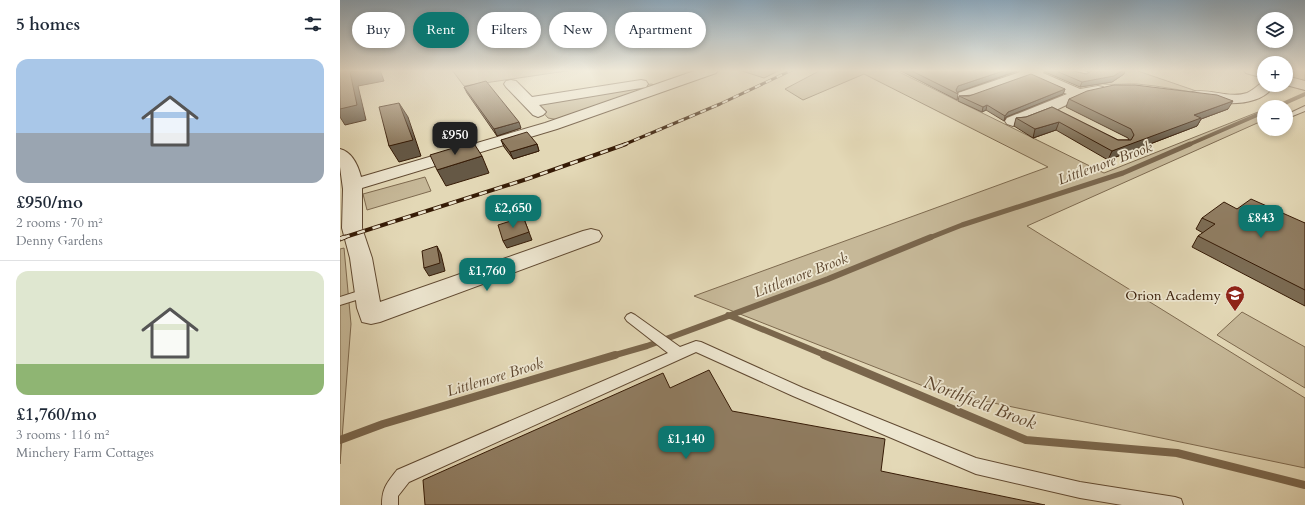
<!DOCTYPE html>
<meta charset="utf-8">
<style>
:root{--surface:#fff;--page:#f6f6f7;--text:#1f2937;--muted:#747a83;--line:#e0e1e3;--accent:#0f766e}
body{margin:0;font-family:Cardo,serif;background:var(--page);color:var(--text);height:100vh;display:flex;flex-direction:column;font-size:15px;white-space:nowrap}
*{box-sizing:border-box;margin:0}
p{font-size:13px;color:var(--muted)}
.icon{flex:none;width:22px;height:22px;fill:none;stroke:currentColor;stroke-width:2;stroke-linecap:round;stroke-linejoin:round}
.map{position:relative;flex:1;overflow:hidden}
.panel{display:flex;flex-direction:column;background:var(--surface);width:340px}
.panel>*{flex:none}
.guide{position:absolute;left:12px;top:12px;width:380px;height:36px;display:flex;gap:8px}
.fabs{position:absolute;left:917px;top:12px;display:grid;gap:8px}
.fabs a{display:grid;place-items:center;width:36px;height:36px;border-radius:50%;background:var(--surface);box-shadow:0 2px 6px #0003;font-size:20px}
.price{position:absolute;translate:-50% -34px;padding:0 9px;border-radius:8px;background:var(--accent);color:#fff;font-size:13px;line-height:26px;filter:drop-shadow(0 1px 2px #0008)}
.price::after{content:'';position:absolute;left:50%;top:24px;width:12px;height:9px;margin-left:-6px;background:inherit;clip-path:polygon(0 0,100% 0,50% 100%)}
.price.current{background:#222;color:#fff}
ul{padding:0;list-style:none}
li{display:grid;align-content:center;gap:8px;height:212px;padding:0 16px}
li+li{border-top:1px solid var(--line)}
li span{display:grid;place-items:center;height:124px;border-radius:12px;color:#555}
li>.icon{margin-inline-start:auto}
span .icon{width:72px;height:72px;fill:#fffc;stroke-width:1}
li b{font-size:17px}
h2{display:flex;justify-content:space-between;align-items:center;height:48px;padding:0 16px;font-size:17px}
.tag{padding:0 14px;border-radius:18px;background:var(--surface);box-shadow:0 2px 6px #0003;font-size:14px;line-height:36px}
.tag.current{background:var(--accent);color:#fff}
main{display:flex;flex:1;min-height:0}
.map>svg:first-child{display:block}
</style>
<main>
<section class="panel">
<h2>5 homes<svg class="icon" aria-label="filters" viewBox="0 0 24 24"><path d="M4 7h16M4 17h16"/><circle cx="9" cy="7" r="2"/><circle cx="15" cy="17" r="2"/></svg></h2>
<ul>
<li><span style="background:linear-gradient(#a9c7e8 60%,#9aa5b1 0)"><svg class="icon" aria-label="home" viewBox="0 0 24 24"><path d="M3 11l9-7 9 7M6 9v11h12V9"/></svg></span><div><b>£950/mo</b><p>2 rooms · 70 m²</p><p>Denny Gardens</p></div></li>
<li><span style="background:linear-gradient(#dfe7d0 75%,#8fb573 0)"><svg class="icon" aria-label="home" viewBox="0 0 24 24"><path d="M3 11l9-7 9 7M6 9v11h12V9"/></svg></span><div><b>£1,760/mo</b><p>3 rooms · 116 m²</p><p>Minchery Farm Cottages</p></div></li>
</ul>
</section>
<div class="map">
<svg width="965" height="505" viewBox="0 0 965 505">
<rect width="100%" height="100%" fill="#e3d8b6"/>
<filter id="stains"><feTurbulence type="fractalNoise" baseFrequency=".005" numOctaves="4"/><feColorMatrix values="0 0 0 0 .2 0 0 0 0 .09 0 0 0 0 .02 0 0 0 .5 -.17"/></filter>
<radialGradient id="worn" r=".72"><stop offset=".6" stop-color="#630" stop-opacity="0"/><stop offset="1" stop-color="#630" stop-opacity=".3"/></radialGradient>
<!-- green -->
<path fill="#c6b898" stroke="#7e6a4f" d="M112,70H233L124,86Z
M399,70H440L424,78Z
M481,70H555L764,173L918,112L924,114V120L687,226L965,398V468L596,391L354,296L708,167L524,74L463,100L445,89Z
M779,70H795L868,95C845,91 821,86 797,84C784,83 762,87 751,81Z
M946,70H965V81L946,76Z
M311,84L315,85L219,120L208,118L196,104Z
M85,177L91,191L27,210L23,194Z
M4,248L11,324L0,464V249Z
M902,312L965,347V388L877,335Z"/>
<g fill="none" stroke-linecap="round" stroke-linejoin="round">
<!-- stream-far3 -->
<path stroke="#7a664c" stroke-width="4" d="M936,107L965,94
M848,145L924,112"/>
<!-- stream-far2 -->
<path stroke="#7a664c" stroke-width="5" d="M589,238L622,225L783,173L850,144"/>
<!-- stream-far1 -->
<path stroke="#7a664c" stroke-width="6" d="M388,315L487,356
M272,356L307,346L488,279L591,237"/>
<!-- stream -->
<path stroke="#7a664c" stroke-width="8" d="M484,355L686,440L837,453L965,485
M0,440L43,424L275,355"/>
<!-- service casing -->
<g stroke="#614a32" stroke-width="2">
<path id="service" d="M965,106V111L950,117L946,115Z
M25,289L29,290L31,293L29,296L0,305V297Z
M291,313L295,315L340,347L356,341L361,342L463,388L636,458L740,482L835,497L841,499L843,505H782L740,498L636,474L453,396L356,352L69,482L58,496V505H42C42,488 47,483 57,470L328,353L287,321L285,318L287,315Z"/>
</g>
<!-- minor casing -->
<g stroke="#614a32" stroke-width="2">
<path id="minor" d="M357,70H378L376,73L217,129L22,188V228L32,258L40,302L243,231L251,229L259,231L262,236L259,241L40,322L31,324L22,322L17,308L10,258L2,228L3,189L0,167V149C12,152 18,165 21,177L205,123Z
M678,70H705L703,73L740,89L758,86L763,87L765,90L763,93L743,97L716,110L673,126L667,124L665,121L667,118L727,94L690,77L628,99L623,100L618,99L616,96L618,93L680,72Z
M725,70H744L749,74L747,77C740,79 730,76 725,70Z
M904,70H924V78L906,73Z
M946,76L965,81V90L946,85Z
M171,80L176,81L192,97L301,80L306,81L308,84L306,87L301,88L199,105L206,112L203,115L198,117L193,115L166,87L164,84L166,81Z
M923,82L924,85H935C918,110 877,104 852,98L850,95L852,92C869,88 889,99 907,93C912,91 918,85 923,82Z"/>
</g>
<!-- service -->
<use href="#service" fill="#ede6d0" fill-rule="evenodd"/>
<!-- minor -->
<use href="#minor" fill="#ede6d0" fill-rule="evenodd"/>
<!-- rail-far2 casing -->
<g stroke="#361b06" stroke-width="3">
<path id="rail-far2" d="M283,145L380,104L452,70"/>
</g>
<!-- rail-far1 casing -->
<g stroke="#361b06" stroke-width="4">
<path id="rail-far1" d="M2,238L187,179L286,144"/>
</g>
<!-- rail casing -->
<g stroke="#361b06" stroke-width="5">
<path id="rail" d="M0,239L5,237"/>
</g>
<!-- rail-far2 -->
<use href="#rail-far2" stroke="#ede6d0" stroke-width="2" stroke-dasharray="6" stroke-linecap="butt"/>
<!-- rail-far1 -->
<use href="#rail-far1" stroke="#ede6d0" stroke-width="2.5" stroke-dasharray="8" stroke-linecap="butt"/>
<!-- rail -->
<use href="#rail" stroke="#ede6d0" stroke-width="3.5" stroke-dasharray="10" stroke-linecap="butt"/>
</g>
<!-- wall -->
<path fill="#7c6c54" stroke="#361b06" d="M559,70H678L677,71L618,92H617L618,94L617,100Z
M706,70H732L733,71L746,74L749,73L746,70H785L784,74L772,82L740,87L705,72Z
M124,87L181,128L157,136L127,93Z
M725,89L723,94L666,117L664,121L646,110L642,112L618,101L619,96Z
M729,99L888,109L861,119L857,126L768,160L716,130L693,138L674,126L676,118L686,117L712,107L778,140H789L788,138L726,107Z
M161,140L197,144L199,151L173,159L164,147Z
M897,209L965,223V306L852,247L858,236L863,233L856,229L862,218Z"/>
<!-- shaded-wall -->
<path fill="#655845" stroke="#361b06" d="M21,70H40L44,81L18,86L26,120L5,125L0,117V109L10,72Z
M666,70H678L677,71L618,92L616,93V90L618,86Z
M783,70H785L784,74L772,82L740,87L742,82Z
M725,89L723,94L666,117L664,121L665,116L668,112Z
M893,101L888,109L861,119L857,126L768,160L772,151L854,115Z
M59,103L68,117L81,156L59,162L49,146Z
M647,105L646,110L642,112L643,107Z
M179,122L181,128L157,136L154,129Z
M719,122L716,130L693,138L695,129Z
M197,144L199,151L173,159L170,152Z
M142,156L149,173L106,186L97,170Z
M184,219L192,240L167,248L163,241Z
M97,246L101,254L105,271L89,276L84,268Z"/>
<!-- building -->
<path fill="#907d62" stroke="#361b06" d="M0,70H21L10,72L17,105L0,109Z
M570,70H666L618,86L616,90L618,94Z
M714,70H732L733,71L746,74L750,72L751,70H783L774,76L742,82Z
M691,74L725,89L668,112L665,116L647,105L643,107L619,96H629Z
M146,81L179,122L154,129L124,87Z
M774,85H795L877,95L893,101L854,115L861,118L772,151L719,122L695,129L676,118L686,117L712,107L778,140H791L794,135L791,129L729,99L747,91Z
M59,103L73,140L49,146L39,107Z
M187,132L197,144L170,152L161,140Z
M133,142L142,156L97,170L90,155Z
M911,199L965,223V290L858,236L875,224L862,218L884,202L897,209Z
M177,219H184L189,232L163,241L158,225Z
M97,246L100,263L84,268L82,251Z
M369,370L392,411L545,439L541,471L705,505H85L83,480L323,373L330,388Z"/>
<!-- sky -->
<linearGradient id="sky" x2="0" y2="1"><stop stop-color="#8ea9bc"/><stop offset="0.5" stop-color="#f2edde"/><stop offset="1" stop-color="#f2edde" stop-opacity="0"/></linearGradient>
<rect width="965" height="141" fill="url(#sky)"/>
<!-- icons -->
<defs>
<g id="school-pin" transform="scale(1)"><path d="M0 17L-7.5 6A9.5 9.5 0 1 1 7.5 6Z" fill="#8f2418" stroke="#ede6d0"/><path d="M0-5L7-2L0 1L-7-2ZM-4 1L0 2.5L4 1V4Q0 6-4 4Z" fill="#fff"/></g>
</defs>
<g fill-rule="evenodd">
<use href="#school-pin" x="895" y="295"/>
</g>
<g text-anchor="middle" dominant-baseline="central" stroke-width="3.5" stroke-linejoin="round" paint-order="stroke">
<!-- poi labels -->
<g font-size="14" fill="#361b06" stroke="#ede6d0" text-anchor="end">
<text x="881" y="295">Orion Academy</text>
</g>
<!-- water labels -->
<g font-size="15" font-style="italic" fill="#5e472f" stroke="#ede6d0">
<text transform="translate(765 163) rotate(-20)">Littlemore Brook</text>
<text transform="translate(461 275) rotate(-21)">Littlemore Brook</text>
<text transform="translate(155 377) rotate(-17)">Littlemore Brook</text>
</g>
<!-- near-water labels -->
<g font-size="18" font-style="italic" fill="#5e472f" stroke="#ede6d0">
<text transform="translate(640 403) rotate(21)">Northfield Brook</text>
</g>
</g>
<rect width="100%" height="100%" filter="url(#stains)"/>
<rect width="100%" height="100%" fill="url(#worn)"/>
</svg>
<div class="fabs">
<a><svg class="icon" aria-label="layers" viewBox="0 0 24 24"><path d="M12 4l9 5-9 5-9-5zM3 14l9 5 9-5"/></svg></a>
<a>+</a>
<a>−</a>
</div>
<b class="price current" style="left:115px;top:156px">£950</b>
<b class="price" style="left:173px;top:229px">£2,650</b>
<b class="price" style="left:921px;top:239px">£843</b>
<b class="price" style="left:147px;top:292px">£1,760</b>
<b class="price" style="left:346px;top:460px">£1,140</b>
<div class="guide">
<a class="tag">Buy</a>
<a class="tag current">Rent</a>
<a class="tag">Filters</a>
<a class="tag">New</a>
<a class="tag">Apartment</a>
</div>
</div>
</main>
